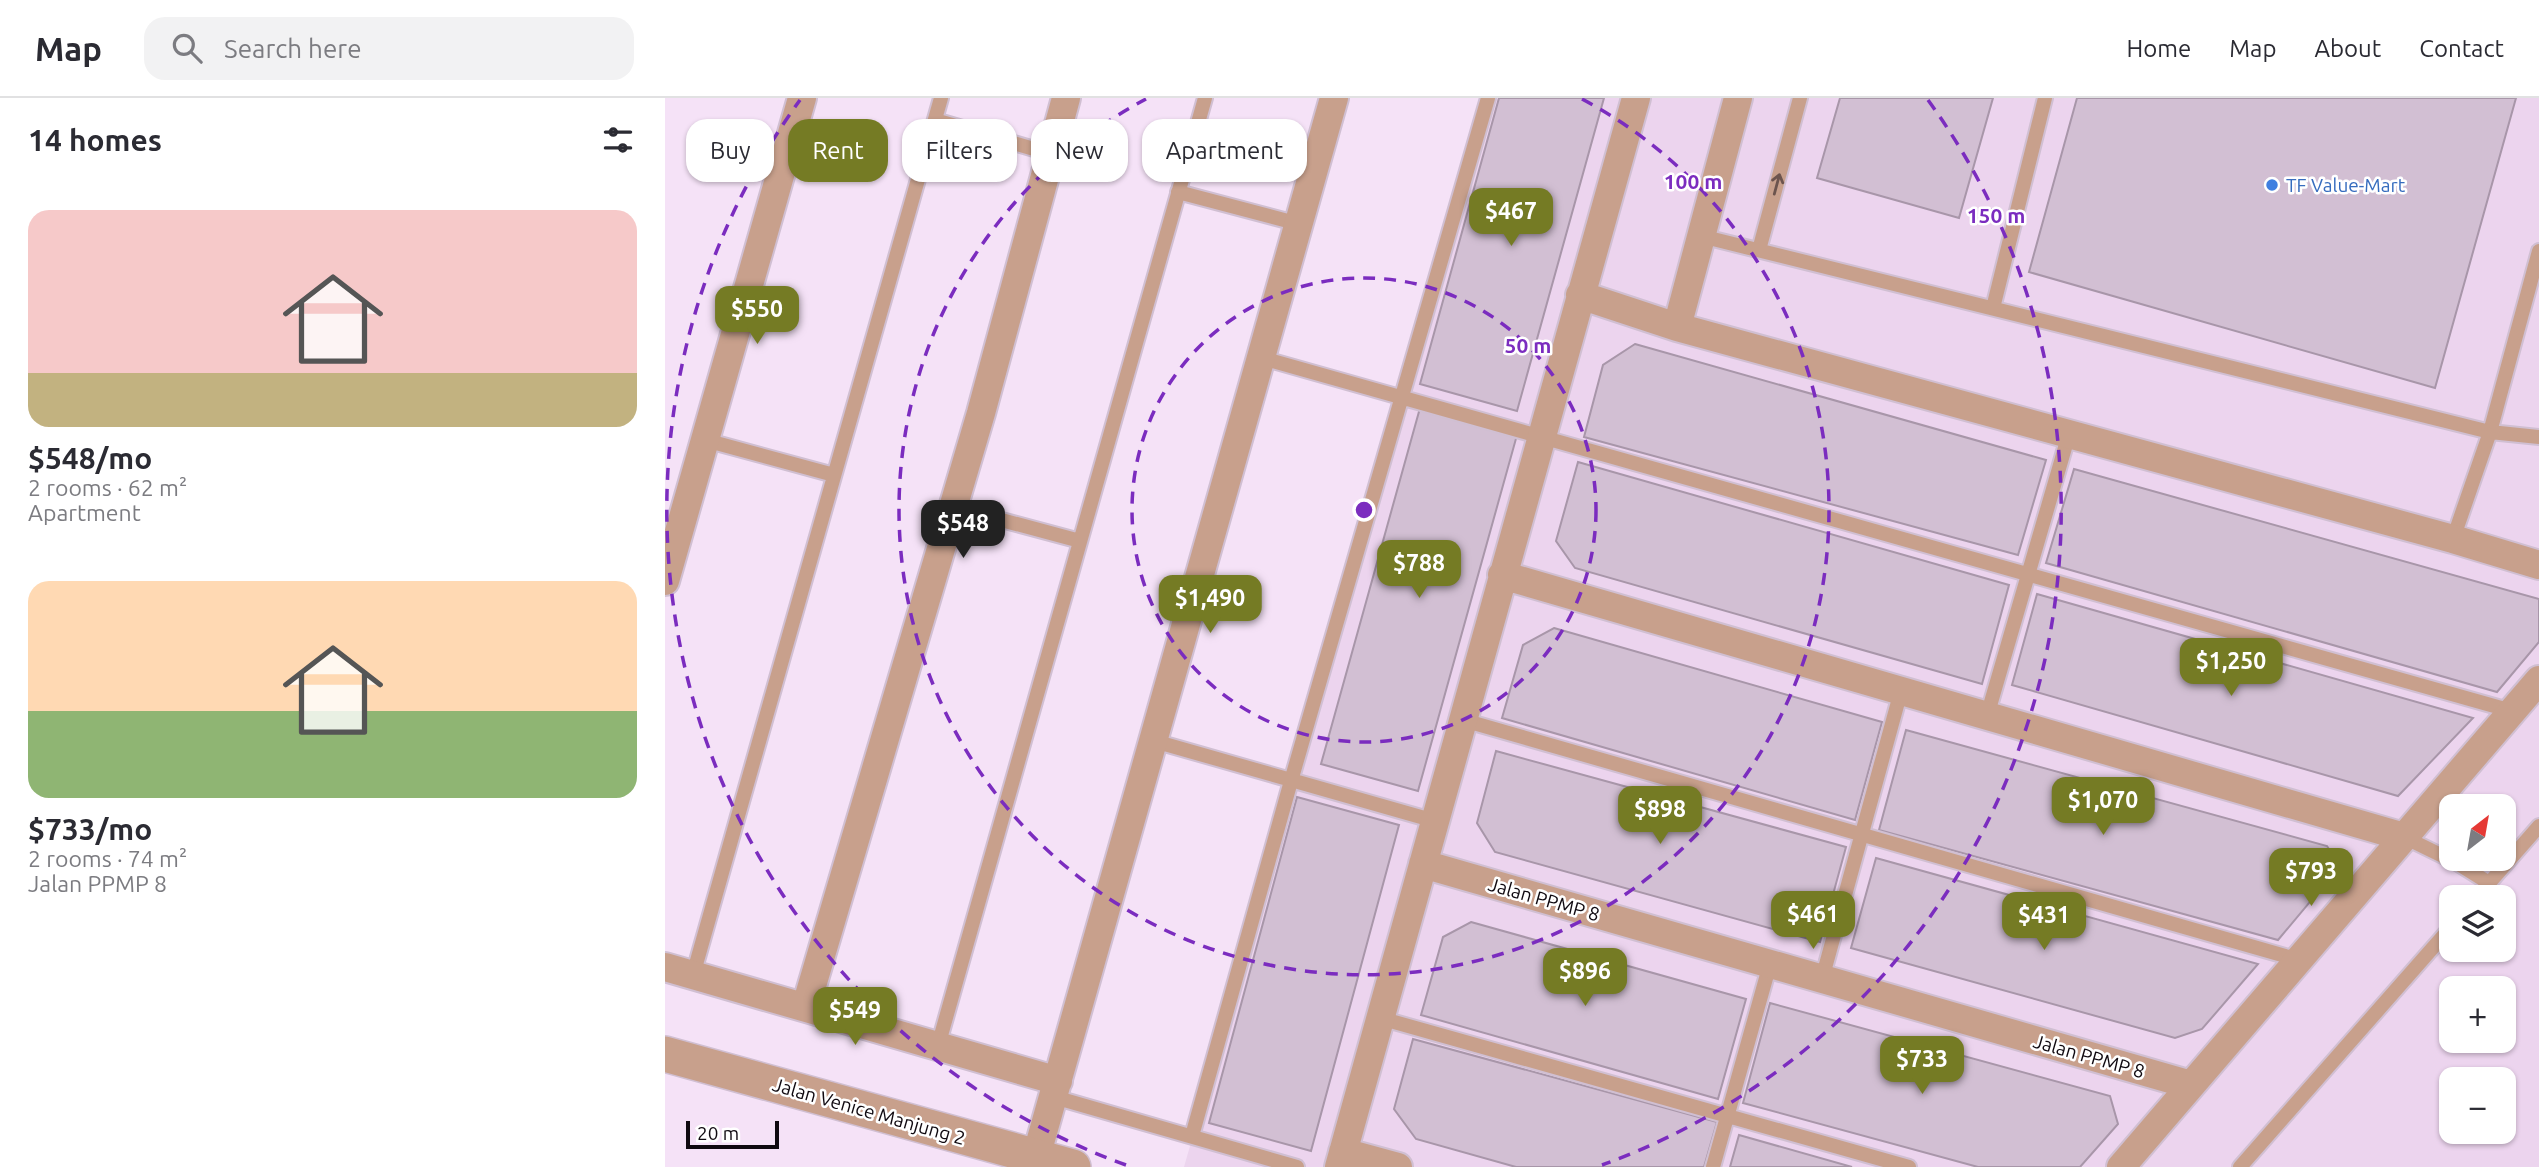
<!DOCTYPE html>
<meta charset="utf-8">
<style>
:root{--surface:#fff;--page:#f2f2f3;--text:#2b2b33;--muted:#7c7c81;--line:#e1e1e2;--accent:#757b24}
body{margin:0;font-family:Ubuntu,sans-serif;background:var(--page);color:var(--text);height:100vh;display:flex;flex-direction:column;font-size:26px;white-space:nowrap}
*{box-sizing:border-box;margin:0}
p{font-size:23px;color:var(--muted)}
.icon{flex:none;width:38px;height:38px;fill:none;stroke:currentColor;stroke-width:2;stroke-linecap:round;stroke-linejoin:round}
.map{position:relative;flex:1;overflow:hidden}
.side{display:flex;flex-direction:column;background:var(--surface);width:665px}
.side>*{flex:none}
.top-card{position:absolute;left:21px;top:21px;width:665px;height:63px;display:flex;gap:14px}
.needle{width:46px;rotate:31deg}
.buttons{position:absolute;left:1774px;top:696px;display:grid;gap:14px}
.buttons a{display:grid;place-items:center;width:77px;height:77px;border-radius:14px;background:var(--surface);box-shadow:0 2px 5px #0004;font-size:35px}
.scale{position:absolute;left:21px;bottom:18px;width:93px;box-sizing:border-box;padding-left:7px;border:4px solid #0f0910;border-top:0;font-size:19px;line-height:24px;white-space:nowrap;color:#0f0910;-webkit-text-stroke:5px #fff;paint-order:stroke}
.price{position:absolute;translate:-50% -60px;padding:0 16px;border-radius:14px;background:var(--accent);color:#fff;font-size:23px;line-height:46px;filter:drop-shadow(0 2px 4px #0008)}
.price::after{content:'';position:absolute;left:50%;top:42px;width:21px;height:16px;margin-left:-10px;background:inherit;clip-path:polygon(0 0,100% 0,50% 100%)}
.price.selected{background:#222;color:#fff}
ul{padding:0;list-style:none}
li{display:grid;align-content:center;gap:14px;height:371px;padding:0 28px}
li span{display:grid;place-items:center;height:217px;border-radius:21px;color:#555}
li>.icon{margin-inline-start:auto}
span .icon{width:126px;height:126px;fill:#fffc;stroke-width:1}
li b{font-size:30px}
h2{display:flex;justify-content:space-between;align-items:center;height:84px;padding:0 28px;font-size:30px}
.pill{padding:0 24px;border-radius:21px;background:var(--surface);box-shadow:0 2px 5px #0004;font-size:24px;line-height:63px}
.pill.selected{background:var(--accent);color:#fff}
header{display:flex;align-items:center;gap:42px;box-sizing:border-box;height:98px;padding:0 35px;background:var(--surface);border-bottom:2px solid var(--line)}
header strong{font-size:33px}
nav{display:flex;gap:38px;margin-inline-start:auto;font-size:24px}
.search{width:490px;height:63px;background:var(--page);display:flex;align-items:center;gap:18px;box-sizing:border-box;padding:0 24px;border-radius:21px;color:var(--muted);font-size:26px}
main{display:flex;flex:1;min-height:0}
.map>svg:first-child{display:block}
</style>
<header>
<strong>Map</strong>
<div class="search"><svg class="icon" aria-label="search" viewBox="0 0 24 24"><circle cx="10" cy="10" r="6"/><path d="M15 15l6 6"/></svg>Search here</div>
<nav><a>Home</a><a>Map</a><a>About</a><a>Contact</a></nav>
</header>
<main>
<section class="side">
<h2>14 homes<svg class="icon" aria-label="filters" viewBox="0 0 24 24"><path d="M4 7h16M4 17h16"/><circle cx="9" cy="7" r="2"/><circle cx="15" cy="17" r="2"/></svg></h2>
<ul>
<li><span style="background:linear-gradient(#f6c9c9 75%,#c2b280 0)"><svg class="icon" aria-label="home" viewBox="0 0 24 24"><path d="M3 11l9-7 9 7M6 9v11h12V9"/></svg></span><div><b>$548/mo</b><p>2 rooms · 62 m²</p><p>Apartment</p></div></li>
<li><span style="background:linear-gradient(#ffd9b3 60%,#8fb573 0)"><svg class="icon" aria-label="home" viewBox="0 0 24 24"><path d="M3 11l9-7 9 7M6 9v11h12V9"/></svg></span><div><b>$733/mo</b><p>2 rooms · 74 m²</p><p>Jalan PPMP 8</p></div></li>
</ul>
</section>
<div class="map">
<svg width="1874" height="1069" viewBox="0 0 1874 1069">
<rect width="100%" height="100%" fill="#f5e2f7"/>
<!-- built -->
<path fill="#ecd4ee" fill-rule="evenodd" d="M825,0H1874V1069H519ZM1787,709H1839V761H1787ZM1787,800H1839V852H1787ZM1787,891H1839V943H1787ZM1787,982H1839V1034H1787Z"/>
<!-- building -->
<path fill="#d2bfd3" stroke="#a896a9" stroke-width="2" d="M834,0H939L852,313L755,286Z
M1175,0H1328L1294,120L1152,80Z
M1412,0H1851L1770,290L1364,174Z
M970,246L1381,362L1353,457L919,339L938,267Z
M755,310L852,337L753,693L656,666Z
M913,364L1344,487L1317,586L910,470L891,443Z
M1409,371L1874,501V544L1832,594L1381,465Z
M1372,496L1808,620L1733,698L1347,587Z
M889,530L1217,624L1190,722L837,620L858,547Z
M1241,632L1662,748L1675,768L1613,842L1214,732Z
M831,653L1181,749L1155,844L830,754L812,725Z
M632,699L734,727L646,1053L544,1025Z
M1211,760L1593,866L1537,931L1510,940L1186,850Z
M806,824L1081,901L1053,1001L756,917L778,839Z
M1105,905L1445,998L1453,1026L1415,1069H1313L1078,1005Z
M748,941L1052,1024L1039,1069H851L751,1041L729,1011Z
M1074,1037L1187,1069H1065Z"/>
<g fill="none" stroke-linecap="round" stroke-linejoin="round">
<!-- service casing -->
<g stroke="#d0bfd2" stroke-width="18">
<path id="service" d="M270,22L386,56
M513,94L634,126
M1036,138L1825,334L1874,339
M1094,152L1135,0
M1328,210L1380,0
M597,260L1847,613
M40,342L169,377
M288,409L415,443
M1788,441L1825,334L1874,153
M1322,618L1404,336
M798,622L1634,862
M489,643L770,723
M1739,739L1792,765L1824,785
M1811,800L1874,728
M28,877L276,0
M1157,881L1236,593
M715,920L1244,1069
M273,948L540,0
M389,999L632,1069
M527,1038L626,683L823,0
M1048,1069L1105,866
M1575,1069L1787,828"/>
</g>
<!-- minor casing -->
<g stroke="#d0bfd2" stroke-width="32">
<path id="minor" d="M915,197L1012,229L1788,441L1874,467
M1012,229L1073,0
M837,477L1739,739
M0,483L137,0
M758,766L1526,987
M0,869L393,983
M141,908L316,315L401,0
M678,1054L733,1069
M371,1059L669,0
M674,1069L971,0
M1456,1069L1874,582"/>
</g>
<!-- tertiary casing -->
<g stroke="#d0bfd2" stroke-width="38">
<path id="tertiary" d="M0,956L408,1069"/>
</g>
<!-- service -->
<use href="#service" stroke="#c8a08c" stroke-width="14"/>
<!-- minor -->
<use href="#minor" stroke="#c8a08c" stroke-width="28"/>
<!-- tertiary -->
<use href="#tertiary" stroke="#c8a08c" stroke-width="35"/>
</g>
<!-- one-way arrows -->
<defs><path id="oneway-shaft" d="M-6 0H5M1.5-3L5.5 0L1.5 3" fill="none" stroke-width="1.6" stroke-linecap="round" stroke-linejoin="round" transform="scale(1.75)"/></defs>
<use stroke="#6c544e" href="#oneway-shaft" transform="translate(1112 86) rotate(-75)"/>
<!-- distance rings -->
<g fill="none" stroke="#7b2cbf" stroke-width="3.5" stroke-dasharray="12 9">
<circle cx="699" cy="412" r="232"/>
<path d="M917 1A465 465 0 1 1 481 1"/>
<path d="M461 1067A697 697 0 0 1 135 2M1263 2A697 697 0 0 1 937 1067"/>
</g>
<!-- markers -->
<circle fill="#3f7fe0" stroke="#fff" stroke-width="2.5" cx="1607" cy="87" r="7"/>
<g text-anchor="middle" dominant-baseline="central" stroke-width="5" stroke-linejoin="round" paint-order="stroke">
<!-- shop labels -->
<g font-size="19" fill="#366cbe" stroke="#fff" text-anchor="start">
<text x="1621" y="87">TF Value-Mart</text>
</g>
<!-- street labels -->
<g font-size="19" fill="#0f0910" stroke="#fff">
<text transform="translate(879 801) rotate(16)">Jalan PPMP 8</text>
<text transform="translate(1424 958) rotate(16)">Jalan PPMP 8</text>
<text transform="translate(204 1013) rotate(16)">Jalan Venice Manjung 2</text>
</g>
</g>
<circle cx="699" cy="412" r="10" fill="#7b2cbf" stroke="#fff" stroke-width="3.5"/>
<g font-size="21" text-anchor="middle" font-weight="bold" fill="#7b2cbf" stroke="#fff" stroke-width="5" stroke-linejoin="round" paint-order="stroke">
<text x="1028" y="91">100 m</text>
<text x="1331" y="125">150 m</text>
<text x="863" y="255">50 m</text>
</g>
</svg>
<div class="buttons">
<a><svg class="needle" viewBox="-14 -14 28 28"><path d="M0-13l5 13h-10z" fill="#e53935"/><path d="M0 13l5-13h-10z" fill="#7c7c81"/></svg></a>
<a><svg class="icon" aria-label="layers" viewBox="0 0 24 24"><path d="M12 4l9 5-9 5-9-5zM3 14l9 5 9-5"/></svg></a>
<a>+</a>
<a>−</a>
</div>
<div class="scale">20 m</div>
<b class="price" style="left:846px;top:150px">$467</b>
<b class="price" style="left:92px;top:248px">$550</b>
<b class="price selected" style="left:298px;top:462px">$548</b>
<b class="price" style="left:754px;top:502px">$788</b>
<b class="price" style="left:545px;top:537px">$1,490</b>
<b class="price" style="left:1566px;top:600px">$1,250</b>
<b class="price" style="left:1438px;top:739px">$1,070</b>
<b class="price" style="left:995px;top:748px">$898</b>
<b class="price" style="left:1646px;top:810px">$793</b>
<b class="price" style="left:1148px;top:853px">$461</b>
<b class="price" style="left:1379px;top:854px">$431</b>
<b class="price" style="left:920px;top:910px">$896</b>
<b class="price" style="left:190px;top:949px">$549</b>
<b class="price" style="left:1257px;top:998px">$733</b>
<div class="top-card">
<a class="pill">Buy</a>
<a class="pill selected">Rent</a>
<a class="pill">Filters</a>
<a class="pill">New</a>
<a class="pill">Apartment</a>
</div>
</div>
</main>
